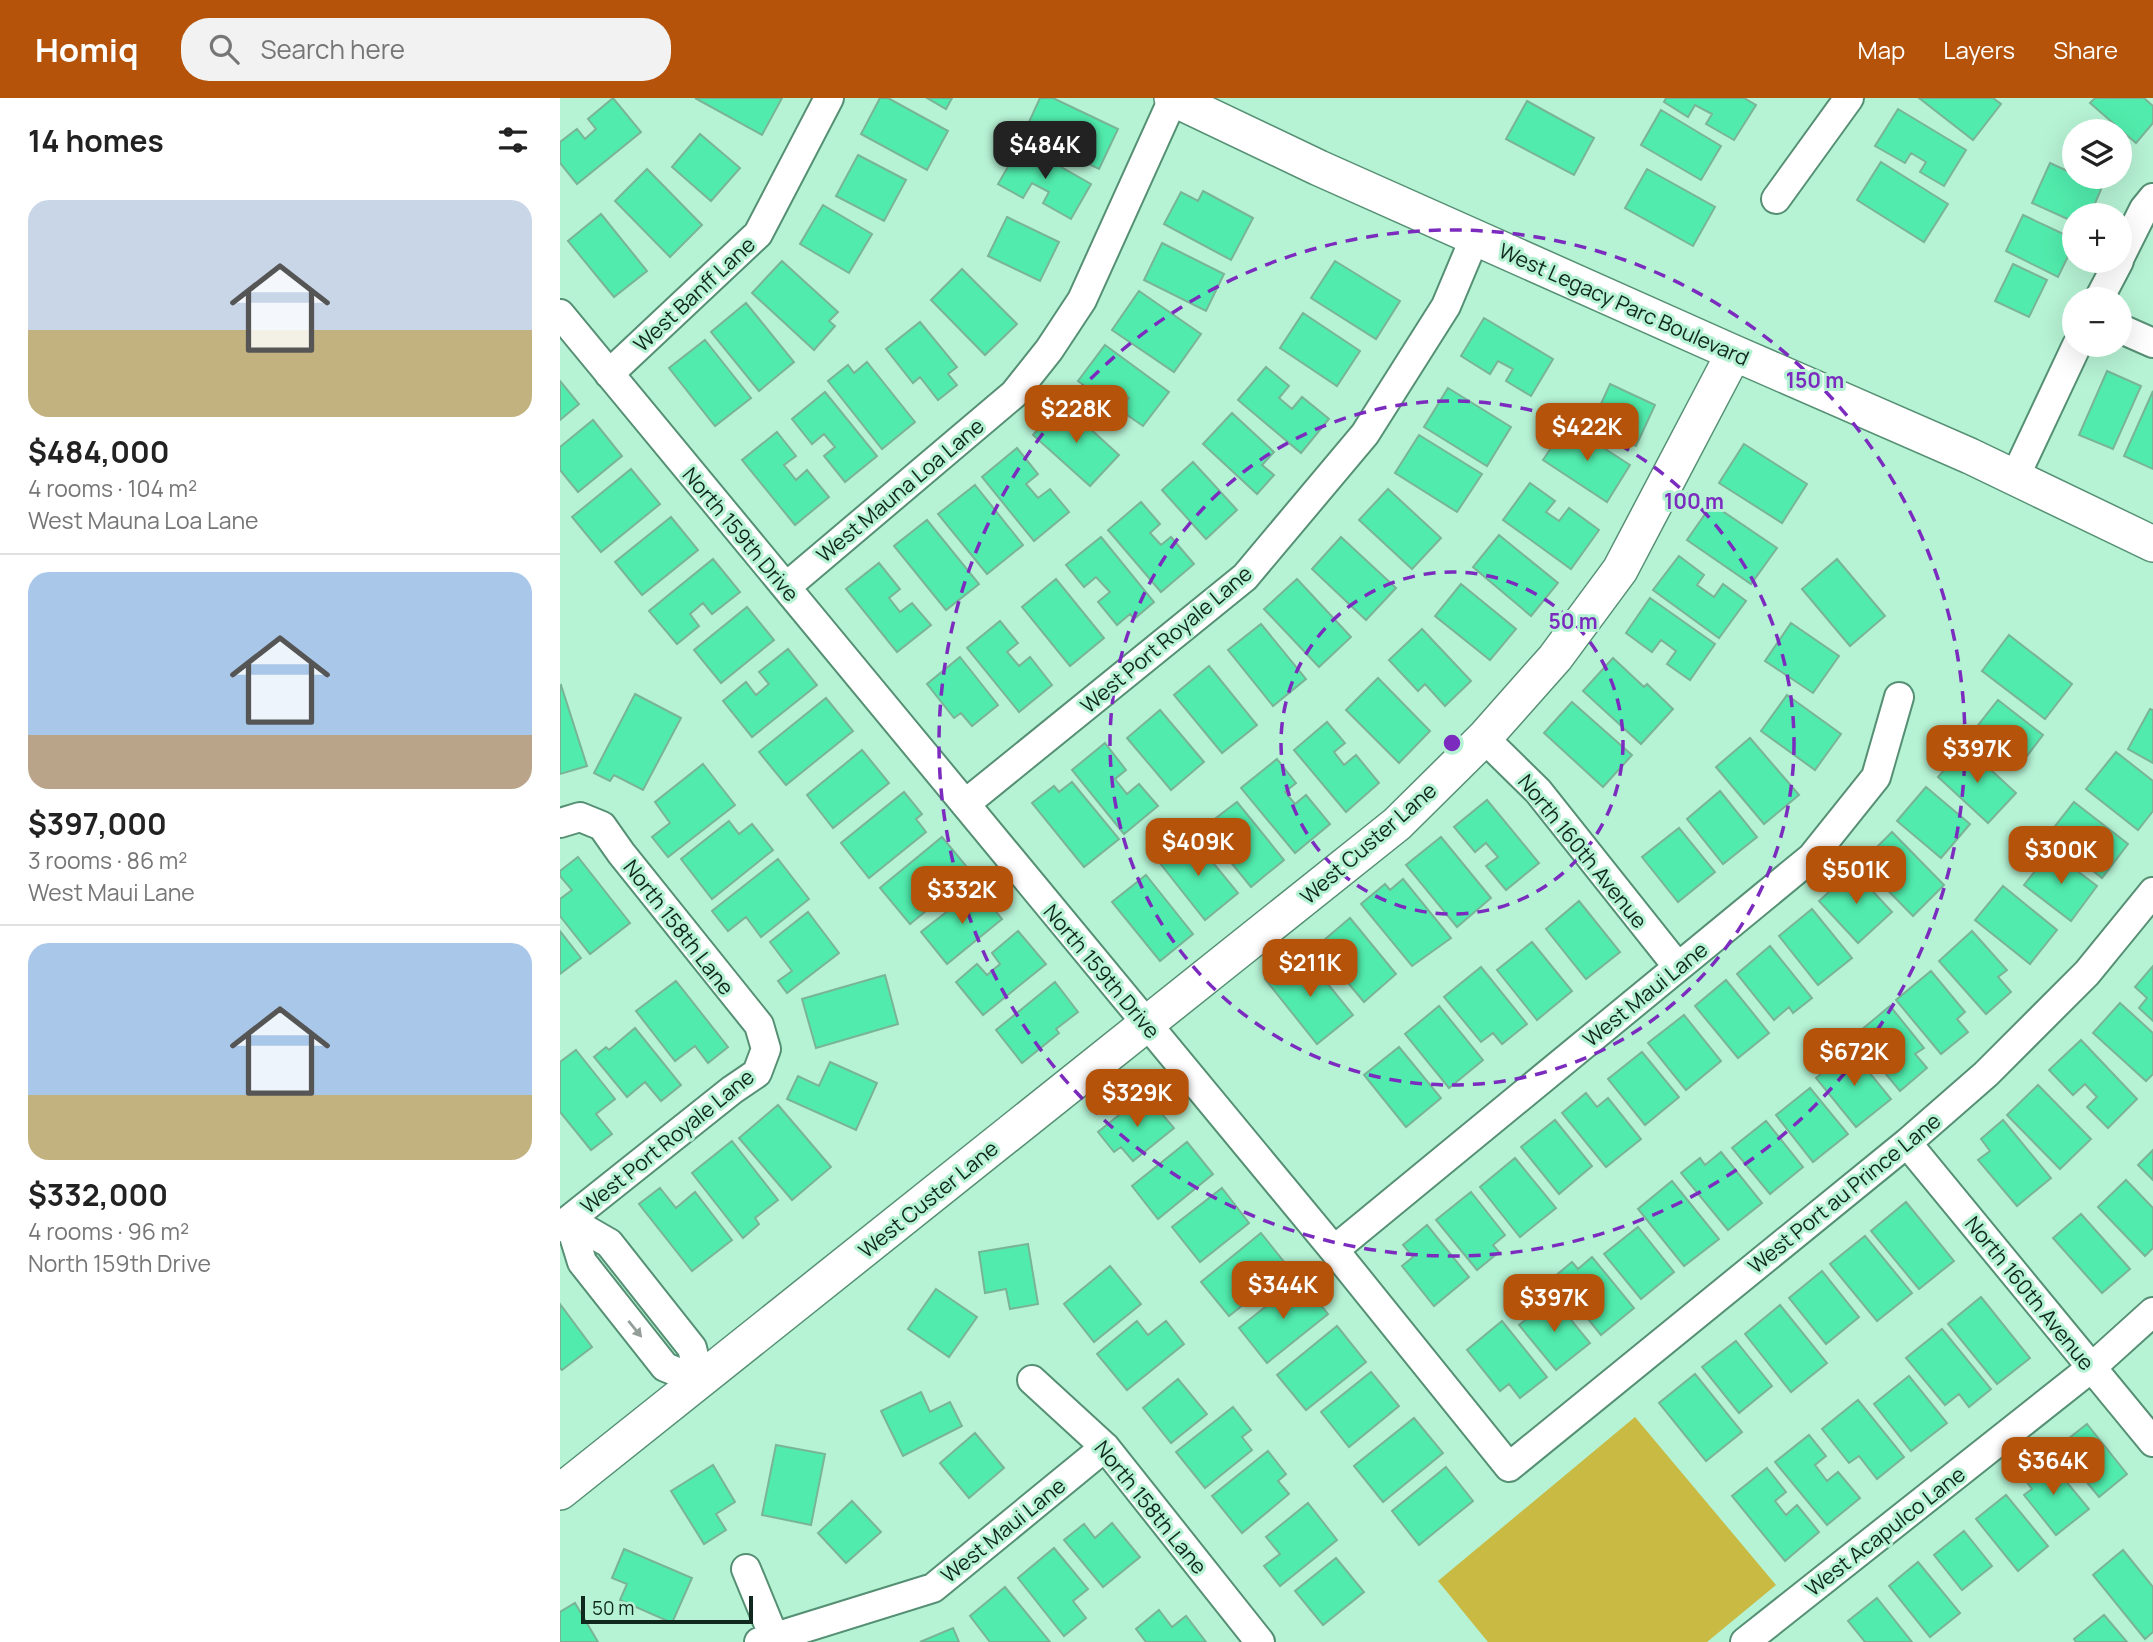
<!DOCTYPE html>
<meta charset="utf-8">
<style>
:root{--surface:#fff;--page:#f2f2f2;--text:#222;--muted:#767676;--line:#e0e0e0;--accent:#b45309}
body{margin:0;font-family:Manrope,sans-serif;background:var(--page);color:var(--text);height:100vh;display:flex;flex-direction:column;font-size:26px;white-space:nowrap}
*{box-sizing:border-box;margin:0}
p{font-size:23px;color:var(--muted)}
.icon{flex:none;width:38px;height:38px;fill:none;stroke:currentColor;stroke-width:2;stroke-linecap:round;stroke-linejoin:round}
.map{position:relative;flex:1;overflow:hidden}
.details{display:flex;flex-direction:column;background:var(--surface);width:560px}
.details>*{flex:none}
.fabs{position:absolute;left:1502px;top:21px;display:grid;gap:14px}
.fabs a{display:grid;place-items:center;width:70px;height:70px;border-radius:50%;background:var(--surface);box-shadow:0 7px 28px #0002;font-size:35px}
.scale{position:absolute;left:21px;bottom:18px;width:172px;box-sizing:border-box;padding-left:7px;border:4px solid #10281d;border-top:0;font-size:19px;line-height:24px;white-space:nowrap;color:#10281d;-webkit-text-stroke:5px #b6f2d4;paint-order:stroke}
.price{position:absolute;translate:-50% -60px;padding:0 16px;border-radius:14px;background:var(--accent);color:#fff;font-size:23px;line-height:46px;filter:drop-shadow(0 2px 4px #0008)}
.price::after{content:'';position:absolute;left:50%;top:42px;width:21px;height:16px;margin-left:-10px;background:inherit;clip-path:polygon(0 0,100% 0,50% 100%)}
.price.current{background:#222;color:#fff}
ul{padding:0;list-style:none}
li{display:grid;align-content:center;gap:14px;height:371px;padding:0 28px}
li+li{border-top:2px solid var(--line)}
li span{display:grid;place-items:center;height:217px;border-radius:21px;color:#555}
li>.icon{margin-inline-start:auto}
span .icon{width:126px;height:126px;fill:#fffc;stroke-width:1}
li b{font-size:30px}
h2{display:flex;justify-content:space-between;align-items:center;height:84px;padding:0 28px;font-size:30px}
header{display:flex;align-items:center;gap:42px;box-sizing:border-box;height:98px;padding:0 35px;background:var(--accent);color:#fff}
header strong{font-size:33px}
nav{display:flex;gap:38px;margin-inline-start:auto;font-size:24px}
.search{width:490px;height:63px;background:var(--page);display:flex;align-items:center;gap:18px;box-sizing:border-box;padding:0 24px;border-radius:28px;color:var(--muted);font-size:26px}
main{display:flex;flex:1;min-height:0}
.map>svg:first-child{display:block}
</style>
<header>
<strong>Homiq</strong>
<div class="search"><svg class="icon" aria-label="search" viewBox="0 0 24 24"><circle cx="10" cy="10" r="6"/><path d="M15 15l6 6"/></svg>Search here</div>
<nav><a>Map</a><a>Layers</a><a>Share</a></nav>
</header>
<main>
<section class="details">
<h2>14 homes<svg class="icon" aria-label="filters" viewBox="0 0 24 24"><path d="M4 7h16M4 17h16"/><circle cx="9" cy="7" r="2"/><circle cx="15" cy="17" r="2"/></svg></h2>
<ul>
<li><span style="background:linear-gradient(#c9d6e8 60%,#c2b280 0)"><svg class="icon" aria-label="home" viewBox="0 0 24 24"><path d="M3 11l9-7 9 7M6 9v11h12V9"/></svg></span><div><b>$484,000</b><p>4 rooms · 104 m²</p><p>West Mauna Loa Lane</p></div></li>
<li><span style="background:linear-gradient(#a9c7e8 75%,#b9a48a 0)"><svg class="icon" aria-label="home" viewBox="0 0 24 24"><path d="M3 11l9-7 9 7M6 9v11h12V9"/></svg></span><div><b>$397,000</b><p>3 rooms · 86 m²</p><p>West Maui Lane</p></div></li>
<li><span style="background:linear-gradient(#a9c7e8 70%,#c2b280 0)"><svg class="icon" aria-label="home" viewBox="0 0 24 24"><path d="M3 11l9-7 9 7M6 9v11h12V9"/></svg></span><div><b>$332,000</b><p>4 rooms · 96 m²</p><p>North 159th Drive</p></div></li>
</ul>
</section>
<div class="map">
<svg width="1593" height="1544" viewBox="0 0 1593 1544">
<rect width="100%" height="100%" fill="#b6f2d4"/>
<!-- green -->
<path fill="#c8ba43" d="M1075,1319L1216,1487L1147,1544H928L878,1483Z"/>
<!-- building -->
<path fill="#51ecad" stroke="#79b497" stroke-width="2" d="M53,0L81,34L17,86L0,65V44L17,31L25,41L36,31L28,21Z
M135,0H222L202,37Z
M320,0H328L388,33L367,72L301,36Z
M367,0H392L386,11Z
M480,0H493L558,31L539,71L508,56L514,43L497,35L490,49L463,37Z
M1106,0H1184L1196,7L1174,42L1146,26L1152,16L1135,7L1128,19L1104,4Z
M1359,0H1433L1441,6L1413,42Z
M1535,0H1584L1593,8V25L1576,45L1530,5Z
M967,3L1034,40L1014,77L946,41Z
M1338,11L1406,52L1384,88L1360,74L1366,64L1351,55L1345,65L1315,48Z
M1101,12L1161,48L1141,82L1081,47Z
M140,36L180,70L151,103L112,69Z
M461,46L531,86L511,121L483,105L489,94L472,85L463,100L438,86Z
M298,57L346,82L324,123L276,98Z
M1321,64L1388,106L1364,144L1297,102Z
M1490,65L1514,76V79H1519L1542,89L1530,117H1514V124L1472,105Z
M87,71L142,127L110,159L55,103Z
M1087,71L1155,109L1133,148L1065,110Z
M643,93L693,120L671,162L604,126L621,94L638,103Z
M263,107L312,136L289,175L240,146Z
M41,116L87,173L54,199L8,143Z
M1463,117L1514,141V146L1498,179L1446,153Z
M447,119L499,144L480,183L428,158Z
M602,145L664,176L646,213L584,182Z
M222,163L278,214L269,223L275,228L254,252L192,195Z
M775,163L840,203L816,241L751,200Z
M1453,166L1487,182L1469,219L1435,203Z
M402,171L457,226L425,257L371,202Z
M579,193L641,236L614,274L552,232Z
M186,205L234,264L199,293L151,234Z
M743,215L800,253L777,288L720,250Z
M924,220L993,261L971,298L946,283L953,271L938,263L930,276L901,258Z
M360,224L397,269L388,276L397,287L378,302L360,279L353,285L326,251Z
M145,242L191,300L155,328L109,270Z
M545,247L609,294L583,328L560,312L569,300L555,290L545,303L518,283Z
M307,264L355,324L322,351L268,283L288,267L294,275Z
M706,269L729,288L719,300L732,311L742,299L769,321L741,355L678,302Z
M1547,273L1581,288L1553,351L1519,337Z
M0,283L19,306L0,322Z
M1050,286L1095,307L1076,348L1031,328Z
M888,290L951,329L927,368L864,329Z
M1593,293V371L1564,358Z
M265,294L317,358L285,384L264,358L275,349L264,336L252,346L232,321Z
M502,305L559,357L530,388L473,337Z
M672,315L714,354L702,367L714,377L697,396L643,346Z
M33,322L62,358L18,394L0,372V349Z
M1007,326L1070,367L1047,404L983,362Z
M217,334L236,358L224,367L236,382L247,372L269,399L235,427L182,362Z
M859,337L922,376L897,414L835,375Z
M1184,346L1247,386L1222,425L1159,385Z
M457,350L478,376L466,386L478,400L490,391L509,414L474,443L422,379Z
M633,364L677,412L646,441L602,392Z
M71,371L100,406L41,454L12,419Z
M970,385L995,403L986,414L999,423L1009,410L1039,432L1011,471L943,422Z
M415,387L463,447L427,476L378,416Z
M828,391L881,440L852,471L799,422Z
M581,404L600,426L590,435L601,447L611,439L634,466L601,494L548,432Z
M1152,406L1217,450L1191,486L1127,442Z
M111,419L138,452L82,497L55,464Z
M367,422L419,486L386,512L334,448Z
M939,437L998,485L971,518L913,469Z
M541,439L594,504L574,521L570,516L557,527L538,504L550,494L536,479L524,489L506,467Z
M781,439L836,490L806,522L752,471Z
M1119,458L1144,477L1137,487L1154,499L1163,486L1186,503L1159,540L1093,492Z
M153,461L180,494L152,516L143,505L130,516L139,528L117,546L89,513Z
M1277,461L1325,518L1290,548L1242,491Z
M319,465L340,491L329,500L340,514L352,505L371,527L337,554L286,491Z
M496,481L544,540L510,568L462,509Z
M737,481L791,539L759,569L704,511Z
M901,486L956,531L930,562L875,518Z
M1090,500L1155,546L1130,582L1107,566L1116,553L1101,542L1092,554L1066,535Z
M187,509L214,542L161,585L134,552Z
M440,523L458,545L447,554L459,568L470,559L492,587L459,614L407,550Z
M1231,525L1279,558L1253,595L1205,563Z
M701,526L746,581L713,608L668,552Z
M862,531L911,583L885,608L865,586L858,593L829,562Z
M1449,537L1512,586L1485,621L1422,573Z
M228,551L257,587L192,639L163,603L186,584L196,597L209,586L199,574Z
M400,559L438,607L412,628L401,615L394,620L367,586Z
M1053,560L1084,589L1087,586L1113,611L1081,646L1023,593Z
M649,568L697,627L662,655L614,597Z
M818,580L870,633L839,665L786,612Z
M1,587L27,668L0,676V588Z
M75,596L121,620L83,692L54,677L50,683L34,675Z
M1227,597L1281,636L1255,672L1201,633Z
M266,600L293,633L226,687L199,654Z
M1438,602L1483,637L1457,671L1411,636Z
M1012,604L1072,657L1043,689L984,635Z
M1590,611L1593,612V665L1568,651Z
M600,612L644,664L611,692L567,640Z
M767,624L785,645L774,654L784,667L796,657L819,685L786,714L734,652Z
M1190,640L1239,697L1204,726L1156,669Z
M545,645L566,672L555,681L567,696L579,686L598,708L564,736L512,672Z
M1405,648L1456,695L1428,725L1378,679Z
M302,652L329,685L273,730L247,697Z
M1556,654L1593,683V713L1578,732L1526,691Z
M717,661L736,685L725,694L735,706L746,697L770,726L735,755L681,690Z
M143,666L175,707L108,759L92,739L110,725L95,704Z
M512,684L559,741L524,769L472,705L494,688L499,694Z
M1366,689L1410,726L1381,760L1337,723Z
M1160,693L1197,739L1163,766L1127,721Z
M344,694L362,716L356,721L366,734L309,780L281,745Z
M927,702L979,765L946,792L926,768L938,759L926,745L915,754L894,729Z
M677,704L724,762L691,789L643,730Z
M1514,704L1568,746L1542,780L1488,737Z
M169,723L179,736L192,726L213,752L152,801L121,761Z
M1119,730L1155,774L1118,804L1082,759Z
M1332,734L1384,787L1353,818L1301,765Z
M631,738L678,795L645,822L599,764Z
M382,739L412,775L350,826L320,790Z
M881,739L931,800L897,829L846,767Z
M1491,753L1537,788L1511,823L1464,787Z
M18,759L70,825L30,856L0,818V801L12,792L0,778V773Z
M218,761L249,801L201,839L186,819L168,833L152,813Z
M1293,772L1332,814L1298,845L1259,803Z
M586,777L633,836L600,863L552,804Z
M843,781L891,840L852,868L801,806L825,786L830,792Z
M1443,788L1497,832L1470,866L1415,822Z
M417,790L442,821L387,866L361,834Z
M1019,803L1060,854L1026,881L986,831Z
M1252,811L1292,860L1258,887L1219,838Z
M248,814L279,855L227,895L218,883L232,873L210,844Z
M790,820L836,876L804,904L757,848Z
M0,833L21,860L0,876Z
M458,833L486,866L423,917L396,884L417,866L427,877L440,866L432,855Z
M1412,833L1447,872L1438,879L1451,894L1426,916L1379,863Z
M972,844L1012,893L977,922L937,872Z
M1210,848L1252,900L1233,915L1229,909L1214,922L1177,876Z
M746,859L793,917L757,946L705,881L726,864L731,871Z
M1593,868V923L1579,910L1587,900L1575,889Z
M921,869L967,926L942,946L933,935L921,944L884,899Z
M1371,873L1405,914L1397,921L1408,934L1381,956L1336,902Z
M325,877L338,926L256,950L242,901Z
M1166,882L1209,935L1178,960L1135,908Z
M116,883L168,949L148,965L135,948L115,963L76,913Z
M495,884L518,914L496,931L499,935L462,965L436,932Z
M1560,905L1593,935V976L1586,983L1533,935Z
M879,908L923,962L889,990L845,936Z
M1330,908L1364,950L1355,956L1367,970L1340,993L1294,938Z
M1124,917L1161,963L1126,992L1088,945Z
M75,930L121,987L101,1003L85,984L67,999L34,959L46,949L49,952Z
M1521,942L1577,1001L1548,1030L1527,1009L1537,999L1525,986L1513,997L1489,972Z
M839,949L881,1000L846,1029L804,977Z
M16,952L55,1001L36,1016L52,1036L31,1052L0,1014V964Z
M1291,952L1331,1001L1296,1029L1256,980Z
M1082,954L1119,999L1085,1027L1048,981Z
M270,964L317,985L296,1032L227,1001L238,978L259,988Z
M1478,987L1531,1041L1500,1071L1447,1017Z
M1250,990L1288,1036L1253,1064L1216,1017Z
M1026,995L1037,1009L1048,1000L1081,1041L1046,1069L1002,1015Z
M585,996L614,1030L573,1063L561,1049L554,1054L538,1034Z
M218,1007L271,1069L232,1102L179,1040Z
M995,1022L1032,1068L999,1096L961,1049Z
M1443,1022L1491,1080L1457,1108L1418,1062L1430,1053L1421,1041Z
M1206,1023L1243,1069L1210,1096L1172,1050Z
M172,1043L218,1102L195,1120L199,1126L183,1140L132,1075Z
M627,1044L653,1076L598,1121L572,1088Z
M1593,1052V1082L1578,1067Z
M1161,1054L1202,1105L1168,1132L1121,1075L1140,1060L1145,1067Z
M955,1060L996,1110L960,1139L920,1089Z
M1566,1082L1593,1110V1150L1585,1158L1538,1109Z
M1112,1083L1159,1141L1124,1168L1078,1111Z
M100,1090L116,1110L135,1094L172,1142L132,1173L79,1106Z
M662,1090L689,1125L640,1164L612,1129Z
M911,1094L945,1137L933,1147L939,1154L917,1172L876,1122Z
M1346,1104L1394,1163L1359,1191L1311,1133Z
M1521,1116L1570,1171L1542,1195L1493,1140Z
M867,1127L909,1179L874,1208L842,1168L853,1159L843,1147Z
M1078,1129L1114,1174L1081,1201L1044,1156Z
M701,1135L729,1170L669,1218L641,1184Z
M1305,1138L1352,1195L1317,1223L1270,1166Z
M468,1146L478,1206L450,1211L446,1191L425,1195L419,1154Z
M1032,1159L1074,1210L1041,1237L994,1179L1012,1164L1018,1171Z
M550,1168L581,1206L534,1244L504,1206Z
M1262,1173L1299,1219L1266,1246L1229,1200Z
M740,1181L768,1216L707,1265L679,1230Z
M376,1191L417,1219L389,1259L348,1231Z
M1421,1199L1470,1260L1437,1286L1388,1226Z
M993,1200L1030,1245L996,1272L959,1227Z
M0,1206L32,1249L2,1272L0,1270Z
M1220,1207L1267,1265L1231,1294L1185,1236Z
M577,1223L588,1237L606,1223L624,1246L567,1292L537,1256Z
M942,1223L987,1279L960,1300L949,1286L940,1293L907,1252Z
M777,1228L806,1264L746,1312L717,1277Z
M1382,1231L1431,1291L1409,1309L1399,1296L1385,1307L1346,1260Z
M1176,1243L1212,1288L1179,1315L1142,1269Z
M811,1274L839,1308L789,1349L761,1314Z
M1135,1276L1182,1334L1146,1363L1099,1305Z
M1349,1278L1387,1325L1351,1353L1314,1306Z
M618,1281L647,1316L611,1345L583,1310Z
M361,1294L370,1314L390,1304L402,1328L343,1358L321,1313Z
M1298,1302L1344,1359L1317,1381L1299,1358L1289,1365L1262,1331Z
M673,1309L691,1332L682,1339L692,1352L645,1390L616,1354Z
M854,1320L883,1355L823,1404L794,1368Z
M1527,1326L1567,1376L1539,1399L1498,1349Z
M415,1335L444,1370L409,1400L380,1365Z
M1249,1337L1266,1358L1255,1367L1267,1383L1278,1374L1300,1400L1267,1427L1215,1364Z
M216,1347L265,1356L251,1427L202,1417Z
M708,1353L726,1376L718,1383L729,1396L682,1435L652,1398Z
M1486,1359L1529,1411L1496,1437L1464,1397L1472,1391L1462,1378Z
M153,1367L175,1404L156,1416L166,1432L144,1446L111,1393Z
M886,1369L913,1403L859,1447L832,1413Z
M1207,1370L1226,1394L1215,1403L1226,1417L1237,1407L1259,1434L1225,1463L1172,1398Z
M1446,1397L1488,1448L1458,1473L1416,1421Z
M292,1403L321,1434L286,1465L258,1435Z
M748,1405L777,1442L720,1488L704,1468L720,1456L706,1439Z
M552,1425L580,1459L543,1489L504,1442L524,1426L535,1440Z
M1404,1433L1432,1468L1402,1492L1374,1457Z
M494,1450L528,1491L513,1503L526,1520L504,1538L458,1480Z
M64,1451L132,1480L112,1525L60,1502L67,1486L52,1480Z
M1563,1452L1593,1489V1534L1585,1541L1533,1477Z
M776,1460L804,1494L763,1527L735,1493Z
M1358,1464L1400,1515L1370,1539L1329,1488Z
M445,1489L490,1544H430L410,1518Z
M1317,1500L1352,1544H1305L1288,1523Z
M15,1505L38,1544H0V1514Z
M599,1512L612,1529L626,1518L646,1544H586L576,1531Z
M1544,1517L1567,1544H1516L1514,1541Z
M393,1530L399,1544H360Z"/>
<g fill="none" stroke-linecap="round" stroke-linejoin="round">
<!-- minor casing -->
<g stroke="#569074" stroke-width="32">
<path id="minor" d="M1216,101L1289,0
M1559,161L1584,111L1593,100
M1539,201L1559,163
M0,216L774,1152L949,1369L1347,1045L1426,976L1527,875L1593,794
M1559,230L1593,245
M49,276L198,136L269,0
M1454,381L1517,247
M226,489L454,296L489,252L522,202L613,1
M924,640L978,693L1118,869
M405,706L685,479L805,336L886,208L915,139
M0,725L20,719L42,728L61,755L199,927L206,951L197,975L172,992L0,1129
M1347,1045L1593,1344
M9,1122L22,1164L105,1269L140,1283
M9,1122L49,1145L132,1250L140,1283
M774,1152L1252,759L1316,679L1339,599
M472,1282L545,1349L700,1544
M186,1471L214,1539
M199,1544L373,1490L545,1349
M1185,1544L1531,1270L1593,1214"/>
</g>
<!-- tertiary casing -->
<g stroke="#569074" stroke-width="38">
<path id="tertiary" d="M612,0L759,70L1174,255L1410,358L1593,446
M0,1394L837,726L924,640L995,560L1060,472L1174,255"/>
</g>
<!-- minor -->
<use href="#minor" stroke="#fff" stroke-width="28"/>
<!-- tertiary -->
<use href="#tertiary" stroke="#fff" stroke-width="35"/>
</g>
<!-- one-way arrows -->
<defs><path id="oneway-solid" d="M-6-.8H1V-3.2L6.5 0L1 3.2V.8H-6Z" transform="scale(1.75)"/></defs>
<use fill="#939e99" href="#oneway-solid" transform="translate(75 1231) rotate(51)"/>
<!-- distance rings -->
<g fill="none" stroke="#7b2cbf" stroke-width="3.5" stroke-dasharray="12 9">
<circle cx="892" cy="645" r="171"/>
<circle cx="892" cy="645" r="342"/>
<circle cx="892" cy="645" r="513"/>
</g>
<g text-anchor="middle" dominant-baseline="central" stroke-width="6" stroke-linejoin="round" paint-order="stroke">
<!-- street labels -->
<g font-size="21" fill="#10281d" stroke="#b6f2d4">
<text transform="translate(134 196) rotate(-43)">West Banff Lane</text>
<text transform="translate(1064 206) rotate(24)">West Legacy Parc Boulevard</text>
<text transform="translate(340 392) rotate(-40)">West Mauna Loa Lane</text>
<text transform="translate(181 436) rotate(50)">North 159th Drive</text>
<text transform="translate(606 541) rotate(-40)">West Port Royale Lane</text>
<text transform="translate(808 745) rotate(-41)">West Custer Lane</text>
<text transform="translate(1023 753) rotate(51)">North 160th Avenue</text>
<text transform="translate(119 829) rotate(52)">North 158th Lane</text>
<text transform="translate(542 873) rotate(50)">North 159th Drive</text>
<text transform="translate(1085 896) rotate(-39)">West Maui Lane</text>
<text transform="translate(107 1043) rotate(-39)">West Port Royale Lane</text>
<text transform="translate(1284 1095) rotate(-39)">West Port au Prince Lane</text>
<text transform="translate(368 1101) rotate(-39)">West Custer Lane</text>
<text transform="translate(1470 1195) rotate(51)">North 160th Avenue</text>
<text transform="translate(591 1409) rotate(51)">North 158th Lane</text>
<text transform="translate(443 1432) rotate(-39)">West Maui Lane</text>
<text transform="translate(1325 1433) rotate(-38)">West Acapulco Lane</text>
</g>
</g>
<circle cx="892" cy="645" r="10" fill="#7b2cbf" stroke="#b6f2d4" stroke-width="3.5"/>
<g font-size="21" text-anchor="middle" font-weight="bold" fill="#7b2cbf" stroke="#b6f2d4" stroke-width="6" stroke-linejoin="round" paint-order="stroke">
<text x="1255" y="290">150 m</text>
<text x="1134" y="411">100 m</text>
<text x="1013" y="531">50 m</text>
</g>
</svg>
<div class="fabs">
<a><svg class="icon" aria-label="layers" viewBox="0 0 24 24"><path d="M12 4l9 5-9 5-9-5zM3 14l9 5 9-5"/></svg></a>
<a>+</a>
<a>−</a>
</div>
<div class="scale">50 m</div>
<b class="price current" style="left:485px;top:83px">$484K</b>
<b class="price" style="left:516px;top:347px">$228K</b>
<b class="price" style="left:1027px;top:365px">$422K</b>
<b class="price" style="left:1417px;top:687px">$397K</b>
<b class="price" style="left:638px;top:780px">$409K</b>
<b class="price" style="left:1501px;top:788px">$300K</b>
<b class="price" style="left:1296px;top:808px">$501K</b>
<b class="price" style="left:402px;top:828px">$332K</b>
<b class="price" style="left:750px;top:901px">$211K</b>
<b class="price" style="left:1294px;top:990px">$672K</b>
<b class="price" style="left:577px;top:1031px">$329K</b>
<b class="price" style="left:723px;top:1223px">$344K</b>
<b class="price" style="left:994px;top:1236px">$397K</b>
<b class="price" style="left:1493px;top:1399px">$364K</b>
</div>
</main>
